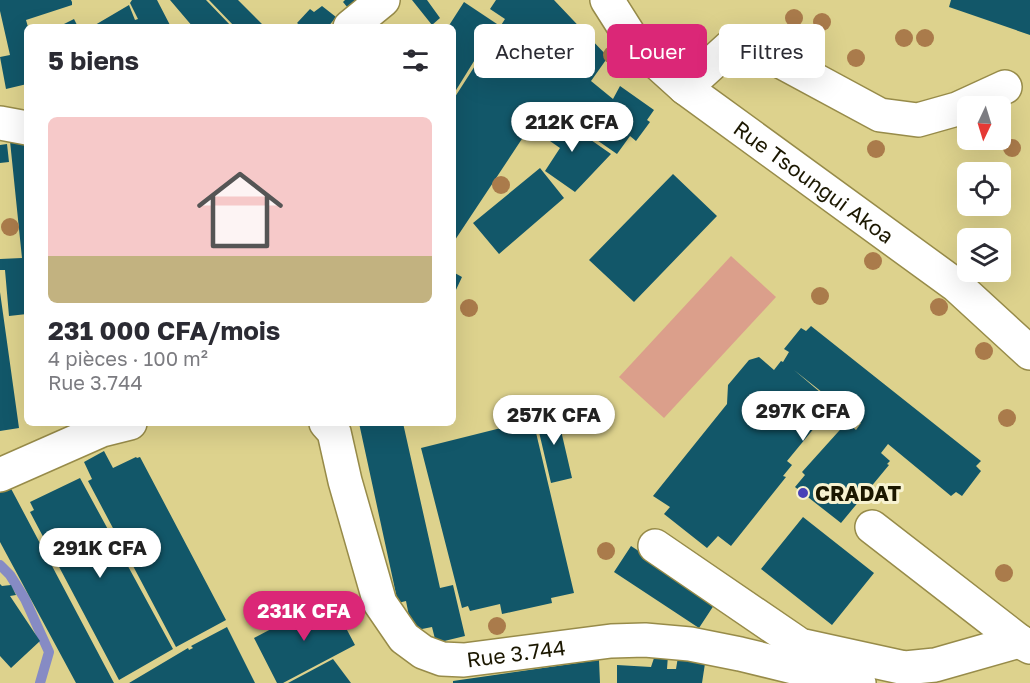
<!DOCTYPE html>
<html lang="fr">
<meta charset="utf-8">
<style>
:root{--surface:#fff;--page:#f2f2f3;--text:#2b2b33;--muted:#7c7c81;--line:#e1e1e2;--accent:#db2777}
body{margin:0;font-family:"Golos Text",sans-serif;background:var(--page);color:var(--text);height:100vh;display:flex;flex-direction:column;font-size:22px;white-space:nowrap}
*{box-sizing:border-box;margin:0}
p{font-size:20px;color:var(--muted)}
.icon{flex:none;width:33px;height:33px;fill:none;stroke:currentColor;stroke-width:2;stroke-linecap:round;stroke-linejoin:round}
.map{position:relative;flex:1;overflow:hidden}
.side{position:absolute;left:24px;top:24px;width:432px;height:402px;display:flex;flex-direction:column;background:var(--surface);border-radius:9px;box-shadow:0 6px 24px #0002}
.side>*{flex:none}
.guide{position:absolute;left:474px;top:24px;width:465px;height:54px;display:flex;gap:12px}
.needle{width:39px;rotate:184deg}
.buttons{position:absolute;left:957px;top:96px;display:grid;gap:12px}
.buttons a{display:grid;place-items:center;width:54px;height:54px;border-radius:9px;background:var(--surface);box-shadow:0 6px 24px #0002;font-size:30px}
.price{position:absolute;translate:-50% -51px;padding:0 14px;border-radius:21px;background:#fff;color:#222;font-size:20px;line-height:39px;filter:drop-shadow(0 2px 3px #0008)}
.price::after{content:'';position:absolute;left:50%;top:36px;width:18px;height:14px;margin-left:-9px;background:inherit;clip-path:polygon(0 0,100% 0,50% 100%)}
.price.selected{background:var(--accent);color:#fff}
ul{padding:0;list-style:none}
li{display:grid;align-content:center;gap:12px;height:318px;padding:0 24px}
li+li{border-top:2px solid var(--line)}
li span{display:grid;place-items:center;height:186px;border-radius:9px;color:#555}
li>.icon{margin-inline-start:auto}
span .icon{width:108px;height:108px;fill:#fffc;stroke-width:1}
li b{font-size:26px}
h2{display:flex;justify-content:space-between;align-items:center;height:72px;padding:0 24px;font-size:26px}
.pill{padding:0 21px;border-radius:9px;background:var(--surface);box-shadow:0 6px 24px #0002;font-size:21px;line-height:54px}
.pill.selected{background:var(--accent);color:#fff}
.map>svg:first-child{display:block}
</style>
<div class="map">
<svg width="1030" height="683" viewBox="0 0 1030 683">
<rect width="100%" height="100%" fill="#ddd28d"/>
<!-- green -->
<path fill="#db9f8b" d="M731,256L776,297L664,418L619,377Z"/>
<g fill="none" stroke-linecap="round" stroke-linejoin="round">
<!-- stream -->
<path stroke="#868bc4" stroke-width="10" d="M0,565L10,575L25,599L49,652L40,683"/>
</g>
<!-- building -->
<path fill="#125769" d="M0,0H71L72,2V5L26,20L28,27L27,84L6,89L0,57L10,55L0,11Z
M132,0H157L171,27H97L95,25L129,5L135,20L138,19L130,3Z
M170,0H206L232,27H193Z
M209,0H238L265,27H235Z
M345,0H370L353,14L343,2Z
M412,0H427L440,18L432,25Z
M496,0H554L608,57L591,81L613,99L620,86L654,110L647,120L650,122L636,141L630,136L617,154L545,104L453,243V100L505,19L490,9Z
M951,0H1030V35L949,7Z
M464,2L497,24L453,95V27H448Z
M322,6L336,17L328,27H302L297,23L310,9L314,12Z
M74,19L78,27H58Z
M551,112L611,154L575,192L545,171L560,148L537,132Z
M27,139V314L9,316L5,270H0V259L22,258L10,141Z
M7,144L9,162L0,163V145Z
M540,168L564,198L499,254L473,223Z
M673,174L717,216L634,302L589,260Z
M453,272L462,277L455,292L453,290Z
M0,292L19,428L0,431Z
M811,326L981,461L976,466L981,471L962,496L956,492L951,496L888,444L881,453L890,461L887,464L889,465L841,523L795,487L805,475L802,472L847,422L856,430L861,423L794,370L834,404L787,461L792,465L783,476L786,477L731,546L718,536L707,548L664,514L670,507L653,496L727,404L728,385L749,360L759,357L774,370L781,361L783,362L789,352L784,349L801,328L806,331Z
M556,409L572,478L551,483L535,415Z
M533,420L574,593L551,598L552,603L502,614L500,604L470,611L468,606L462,608L421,448Z
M359,423H403L440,588L453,585L465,636L436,643L432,627L412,631L406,601L398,603Z
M104,451L113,468L136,457L137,458L140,457L226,620L176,647L88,481L92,479L84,462Z
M80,478L173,649L119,680L30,512L34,510L30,502Z
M7,481L114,683H76L0,542V484Z
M803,517L874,573L832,625L761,569Z
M631,546L716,602L699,628L614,572Z
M0,584L2,586L11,585L16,595L10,596L40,641L11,668L0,656Z
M330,598L355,645L283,683H277L254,638Z
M227,627L255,683H129L188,648L189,650L193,648L191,646Z
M655,655H668L667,669H676L678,657H706L702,683H617V665L651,667Z
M333,659L351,683H288Z
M599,660L600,683H453V681Z"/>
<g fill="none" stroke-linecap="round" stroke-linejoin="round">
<!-- minor casing -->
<g stroke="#978b49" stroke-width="36">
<g id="minor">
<path d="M350,27L383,0"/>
<path d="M685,88L730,47L742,45L754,47L880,115L918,120L957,109L1005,87"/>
<path d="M0,123L27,128"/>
<path id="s1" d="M326,423L334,432L345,481L380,603L404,638L423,652L442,659L464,660L611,641L645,640L690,644L740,654L859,683"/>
<path d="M0,475L102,430L130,423"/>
<path d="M872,527L1019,641L1030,647"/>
<path d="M655,546L800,645L905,668L935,665L1019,641"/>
</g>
</g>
<!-- major casing -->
<g stroke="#978b49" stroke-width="36">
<g id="major">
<path id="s2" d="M607,0L633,41L685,88L957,286L1030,353"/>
</g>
</g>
<!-- minor -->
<use href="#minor" stroke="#fff" stroke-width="33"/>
<!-- major -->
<use href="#major" stroke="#fff" stroke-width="33"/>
</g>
<!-- trees -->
<g fill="#aa7b4b">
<circle cx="794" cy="18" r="9"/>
<circle cx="822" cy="22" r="9"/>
<circle cx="904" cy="38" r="9"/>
<circle cx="925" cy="38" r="9"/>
<circle cx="813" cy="42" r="9"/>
<circle cx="612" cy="55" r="9"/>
<circle cx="856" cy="58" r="9"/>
<circle cx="1012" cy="148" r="9"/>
<circle cx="876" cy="149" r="9"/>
<circle cx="501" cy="185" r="9"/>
<circle cx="10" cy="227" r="9"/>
<circle cx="873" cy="261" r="9"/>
<circle cx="820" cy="296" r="9"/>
<circle cx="939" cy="307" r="9"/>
<circle cx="469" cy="308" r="9"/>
<circle cx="984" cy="351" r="9"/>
<circle cx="1007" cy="418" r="9"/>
<circle cx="606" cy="551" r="9"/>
<circle cx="1004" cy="573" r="9"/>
<circle cx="497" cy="626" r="9"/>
</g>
<!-- markers -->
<circle fill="#4941b7" stroke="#f7f2d0" stroke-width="2" cx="803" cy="493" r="6"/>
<g text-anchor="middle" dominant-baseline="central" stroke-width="6" stroke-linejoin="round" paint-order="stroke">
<!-- street labels -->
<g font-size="21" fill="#1b1700" stroke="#f7f2d0">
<text stroke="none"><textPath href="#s2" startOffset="278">Rue Tsoungui Akoa</textPath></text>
<text stroke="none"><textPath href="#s1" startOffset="350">Rue 3.744</textPath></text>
</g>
<!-- poi labels -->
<g font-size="21" font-weight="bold" fill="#1b1700" stroke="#f7f2d0" text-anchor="start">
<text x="815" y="493">CRADAT</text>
</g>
</g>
</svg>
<div class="buttons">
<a><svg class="needle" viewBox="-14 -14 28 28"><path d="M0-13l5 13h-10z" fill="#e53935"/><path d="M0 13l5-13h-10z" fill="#7c7c81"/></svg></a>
<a><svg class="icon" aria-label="locate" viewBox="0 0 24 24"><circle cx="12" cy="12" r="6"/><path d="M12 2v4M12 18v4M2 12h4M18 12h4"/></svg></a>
<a><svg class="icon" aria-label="layers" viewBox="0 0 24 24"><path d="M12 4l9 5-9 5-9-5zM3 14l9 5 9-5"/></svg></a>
</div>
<b class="price" style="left:572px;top:153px">212K CFA</b>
<b class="price" style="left:803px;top:442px">297K CFA</b>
<b class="price" style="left:554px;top:446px">257K CFA</b>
<b class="price" style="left:100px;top:579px">291K CFA</b>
<b class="price selected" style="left:304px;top:642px">231K CFA</b>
<div class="guide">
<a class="pill">Acheter</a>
<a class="pill selected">Louer</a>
<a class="pill">Filtres</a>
</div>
<section class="side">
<h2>5 biens<svg class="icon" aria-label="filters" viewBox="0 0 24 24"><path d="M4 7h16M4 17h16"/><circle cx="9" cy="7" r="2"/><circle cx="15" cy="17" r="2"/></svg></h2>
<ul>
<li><span style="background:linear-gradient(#f6c9c9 75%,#c2b280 0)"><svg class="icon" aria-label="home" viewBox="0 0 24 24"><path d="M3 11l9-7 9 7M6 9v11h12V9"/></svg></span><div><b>231 000 CFA/mois</b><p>4 pièces · 100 m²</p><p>Rue 3.744</p></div></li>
</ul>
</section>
</div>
